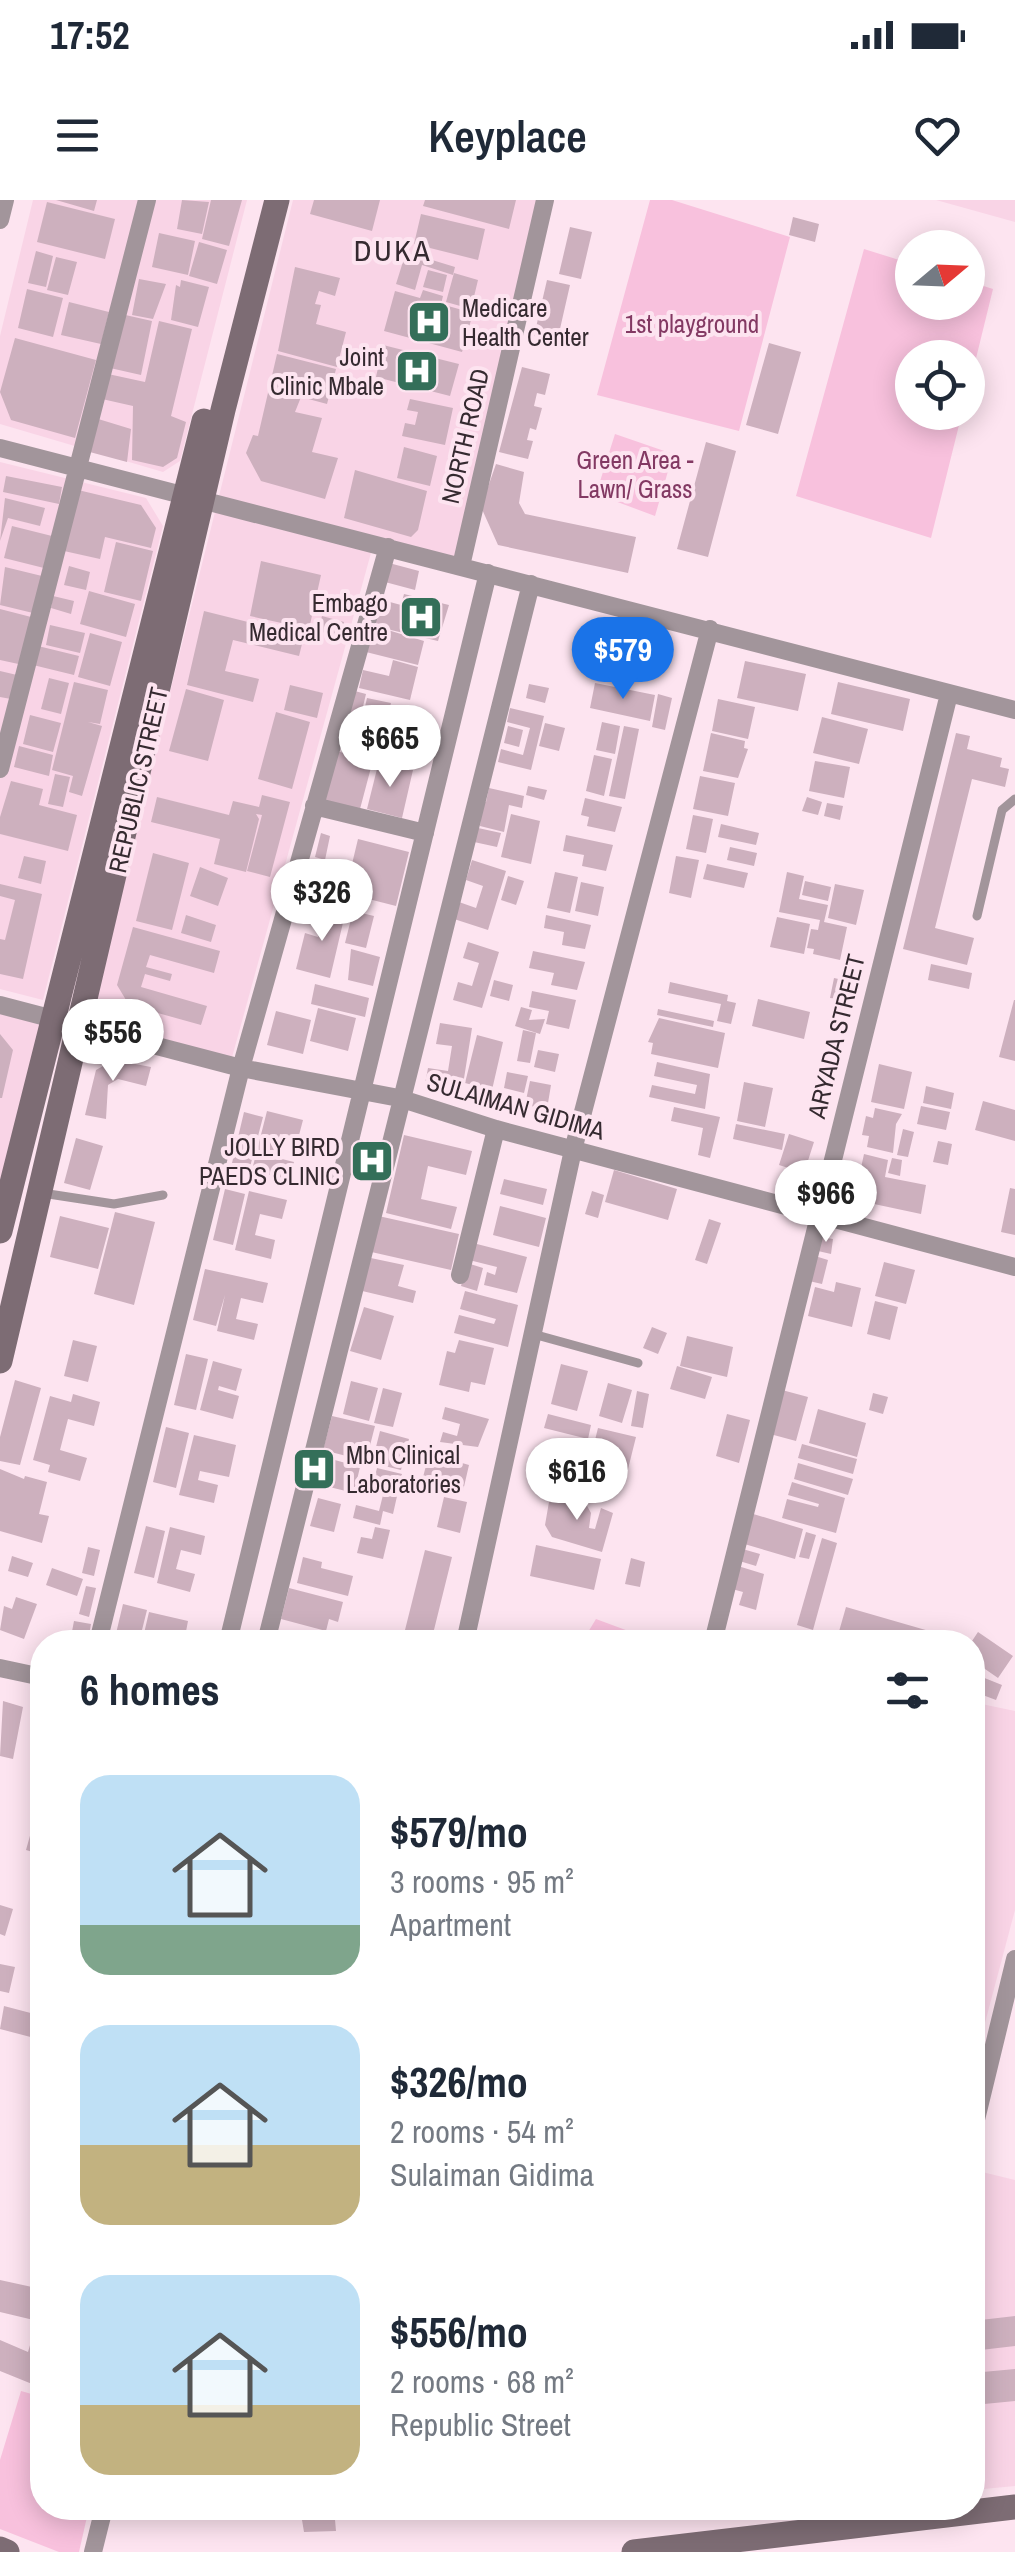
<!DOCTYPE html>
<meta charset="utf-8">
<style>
:root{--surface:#fff;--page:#f6f6f7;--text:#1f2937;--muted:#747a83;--accent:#1a73e8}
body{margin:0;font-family:"Archivo Narrow",sans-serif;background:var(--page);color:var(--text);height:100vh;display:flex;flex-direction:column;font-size:38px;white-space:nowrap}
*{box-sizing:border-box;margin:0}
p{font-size:32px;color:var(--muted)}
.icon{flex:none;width:55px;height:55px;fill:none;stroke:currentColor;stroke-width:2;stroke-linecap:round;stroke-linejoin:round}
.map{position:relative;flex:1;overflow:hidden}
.panel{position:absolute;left:30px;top:1430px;width:955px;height:890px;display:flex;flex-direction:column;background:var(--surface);border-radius:40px;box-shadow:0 5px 25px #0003}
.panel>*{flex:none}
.needle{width:65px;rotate:71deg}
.buttons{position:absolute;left:895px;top:30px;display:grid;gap:20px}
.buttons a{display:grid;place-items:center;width:90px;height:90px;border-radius:50%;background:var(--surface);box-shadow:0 5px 25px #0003;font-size:50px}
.price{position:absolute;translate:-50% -85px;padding:0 22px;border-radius:35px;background:#fff;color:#222;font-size:32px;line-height:65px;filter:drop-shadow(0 2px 5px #0008)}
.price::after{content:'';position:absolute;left:50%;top:60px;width:30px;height:22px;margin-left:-15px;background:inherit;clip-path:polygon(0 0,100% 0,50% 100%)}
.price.active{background:var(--accent);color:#fff}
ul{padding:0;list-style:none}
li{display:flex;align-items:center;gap:30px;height:250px;padding:0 50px}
li span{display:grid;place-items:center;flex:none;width:280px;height:200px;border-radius:30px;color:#555}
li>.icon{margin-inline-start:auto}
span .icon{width:120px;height:120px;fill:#fffc;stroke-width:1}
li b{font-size:42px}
h2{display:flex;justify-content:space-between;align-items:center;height:120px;padding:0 50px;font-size:42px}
.status{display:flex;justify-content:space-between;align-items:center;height:70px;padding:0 50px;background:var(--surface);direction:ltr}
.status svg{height:28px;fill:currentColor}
header{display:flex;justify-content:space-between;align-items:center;height:130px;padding:0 50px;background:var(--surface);font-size:45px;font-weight:600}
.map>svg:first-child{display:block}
</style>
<div class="status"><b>17:52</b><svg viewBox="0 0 49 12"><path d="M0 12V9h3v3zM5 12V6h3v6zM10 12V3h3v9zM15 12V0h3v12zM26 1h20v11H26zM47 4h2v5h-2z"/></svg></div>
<header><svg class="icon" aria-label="menu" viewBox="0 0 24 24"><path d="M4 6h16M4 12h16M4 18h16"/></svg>Keyplace<svg class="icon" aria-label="heart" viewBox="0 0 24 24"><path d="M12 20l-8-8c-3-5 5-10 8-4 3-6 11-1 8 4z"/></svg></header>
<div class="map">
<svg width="1015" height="2352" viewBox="0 0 1015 2352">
<rect width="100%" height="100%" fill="#fde4f0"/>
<!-- built -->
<path fill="#f9d4e6" d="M33,0H247L180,261L163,272L0,224V136Z
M293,0H545L453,364L374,342L231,861L86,828Z
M936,0H1015V22Z
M0,262L146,298L163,326L43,800L0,789Z
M0,805L48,818L0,990Z
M972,1502L1015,1511V1710L973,1868Z
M974,1970L1015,1980V2286L973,2290Z"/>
<!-- green -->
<path fill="#f8c1dd" d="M650,0H672L790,37L739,231L597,195Z
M864,49L912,64V102H968V81L993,89L968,191V158H912V212L962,213L931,338L796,296Z
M615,234L673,254L655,316L596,294Z
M596,1419L631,1432L684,1433L679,1442H582Z
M21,2191L42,2197V2308H89L79,2352H59L0,2329V2260Z"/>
<!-- building -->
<path fill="#cdb0be" d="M56,0H97L94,11Z
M182,0L209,2L202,34L177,29Z
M211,0H242L229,46L202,39Z
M314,0H380L372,31L310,14Z
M425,0H516L509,29L423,6Z
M47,2L115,19L105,59L37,42Z
M421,14L485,29L478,60L414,44Z
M793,17L819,24L815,42L789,35Z
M570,27L592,32L581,79L559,74Z
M159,33L195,41L188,75L152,67Z
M199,42L227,50L217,84L189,76Z
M36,51L53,56L46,87L28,83Z
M406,52L455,67L453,75L422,65L415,90L396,84Z
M56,57L77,62L68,95L47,90Z
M295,67L340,78L335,96L319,91L315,104L321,105L316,124L346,132L337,167L278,151Z
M428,70L447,75L443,92L423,87Z
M454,73L478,80L471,109L446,102Z
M139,79L166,84L153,119L132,115Z
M181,80L209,87L198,127L171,120L176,85L180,87Z
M547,80L570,85L557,142L534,136Z
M27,89L63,98L53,137L18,128Z
M423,90L443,96L441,104L473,113L462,152L384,131L395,91L420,98Z
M69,102L109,112L101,144L61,135Z
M121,114L152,121L141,175L110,168Z
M159,121L192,129L171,216L186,222L177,258L163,267L132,260L133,206L102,199L108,174L145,182Z
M15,138L96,160L75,238L11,220L0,192Z
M769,143L801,152L778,234L746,225Z
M383,145L459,164L450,196L376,177Z
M277,154L336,169L327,204L301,197L295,212L322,218L312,252L338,258L325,299L261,281L246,253L253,235L258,236Z
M522,167L550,174L545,195L537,193L534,206L542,208L536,230L530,228L527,240L533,241L528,259L499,252Z
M410,199L453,208L445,245L402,236L405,223L415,225L418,212L407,210Z
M95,218L131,229L127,262L86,251Z
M706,242L736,251L708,357L677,349Z
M404,247L437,256L430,286L397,278Z
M496,264L524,272L519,303L525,314L636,337L628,373L498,345L481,307Z
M355,270L427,291L418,330L411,337L344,318Z
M6,276L62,287L59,304L3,292Z
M78,290L141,305L156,328L151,348L105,337L100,359L64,351Z
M5,298L45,308L40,326L8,318L0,341Z
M12,326L52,336L44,368L4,358Z
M116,342L153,351L141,401L104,392Z
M261,361L321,375L309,429L250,416Z
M389,363L419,371L415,390L385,382Z
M69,366L90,372L86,390L64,385Z
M5,367L42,376L33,413L0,405Z
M89,391L135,404L126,437L80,424Z
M404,394L449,405L438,441L378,427L424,441L418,465L366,452L375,398L401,405Z
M53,396L74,401L71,414L51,408Z
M0,409L35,418L23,465L0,460Z
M204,411L304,436L299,456L233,440L225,471L259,479L253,502L187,485Z
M322,416L344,422L341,437L318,431Z
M50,425L85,433L80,453L46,445Z
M90,433L122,442L110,486L78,477Z
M602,433L616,436L612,454L598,451Z
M625,440L658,448L655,479L636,476L640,460L622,456Z
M38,446L79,456L74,475L33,465Z
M393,460L418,467L410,500L359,488L363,470L389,476Z
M745,461L806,474L798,511L737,498Z
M0,471L17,475L11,499L0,497Z
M49,478L69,483L61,514L41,509Z
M74,482L108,490L100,524L88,522L102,526L82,596L69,592L73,576L52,570Z
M838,482L910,499L903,531L831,514Z
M595,483L655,495L650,521L590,508Z
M529,484L549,488L545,503L526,498Z
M290,485L323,493L317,518L284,510Z
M186,489L224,500L208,561L169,551Z
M351,490L366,494L354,544L338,540Z
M658,494L672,498L665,530L652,527Z
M367,498L391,503L380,546L357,541Z
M718,499L755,507L748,539L712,531Z
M510,508L544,516L531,570L498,562L501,549L523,555L530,528L507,522Z
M393,509L429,519L421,554L384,544Z
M276,512L310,522L292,589L258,579Z
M30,515L61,523L53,552L23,544Z
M822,517L868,529L859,564L813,553Z
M602,522L620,526L615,554L596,550Z
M545,523L565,528L559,551L539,546Z
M508,526L523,530L519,547L504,543Z
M624,526L639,529L625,599L609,596Z
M711,533L745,541L744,548L748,549L738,578L703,571Z
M956,533L970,536L967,549L1002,558L1000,567L1009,569L1005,587L972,579L935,728L974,738L967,765L903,749Z
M19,546L53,555L49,576L14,567Z
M336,551L373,560L360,609L324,600Z
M594,555L612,559L604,596L586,591Z
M379,561L413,570L402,618L367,609Z
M815,561L850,567L844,598L809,591Z
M55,574L70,577L63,607L48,604Z
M700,576L735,583L728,616L693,609Z
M11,581L43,589L39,605L77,615L68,651L0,634V617Z
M528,586L547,590L544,600L526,595Z
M489,588L524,596L522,608L509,605L504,632L480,626L482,601L486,602Z
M262,595L290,602L270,677L247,671L262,615L256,614L259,619L246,672L214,664L220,639L151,622L157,597L229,615L233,601L259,607Z
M807,597L822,602L818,615L802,611Z
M585,598L622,607L615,632L587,626L589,617L581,615Z
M827,603L843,606L840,620L824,616Z
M511,614L540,621L531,664L501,657Z
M693,615L713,619L706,653L686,649Z
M721,624L759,633L756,645L718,637Z
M478,628L501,633L497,647L474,642Z
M321,633L330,636L325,660L315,657Z
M566,635L613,645L606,671L582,666L584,655L563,651Z
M358,639L409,652L396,706L345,693Z
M730,647L757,653L754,666L727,660Z
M153,653L189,663L172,730L136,721Z
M24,656L46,661L41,684L18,678Z
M676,656L699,660L691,698L669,693Z
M472,660L506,671L488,730L454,719L459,702L476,708L483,686L466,680Z
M707,664L748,673L744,688L703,679Z
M200,667L228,678L218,706L190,696Z
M308,669L319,672L316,686L305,683Z
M555,672L578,677L570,713L547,708Z
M787,672L804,676L799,699L828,705L824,722L847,727L840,760L813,754L814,749L807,748L811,729L818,730L820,720L779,712Z
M508,676L524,681L516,705L501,700Z
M805,681L831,687L828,701L802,695Z
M581,682L604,687L598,716L575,711Z
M0,684L42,694L23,779L0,774V739L5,740L15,700L0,696Z
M835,684L864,690L856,725L828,718Z
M326,705L346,710L330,778L296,769L305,733L318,737Z
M353,711L374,716L366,748L345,743Z
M186,715L216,725L211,742L181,733Z
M546,715L591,725L585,749L562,745L564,732L544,728Z
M777,717L810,724L804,754L770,747Z
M133,727L220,751L214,773L150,755L146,767L172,774L170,781L145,774L141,787L207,806L201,825L129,805L117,785Z
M468,742L499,752L482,808L453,800L458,782L472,786L479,763L463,758Z
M351,749L380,757L373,786L348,780Z
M533,751L585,762L577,790L551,785L554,773L529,768Z
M931,764L972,773L969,789L928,780Z
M834,778L843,780L839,799L830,798Z
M494,780L513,785L509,801L490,796Z
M670,782L728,795L727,801L736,803L731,824L717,821L721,804L668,793Z
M315,784L369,798L365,817L311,804Z
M532,791L576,800L569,829L546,824L549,811L529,807Z
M758,799L810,812L804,839L752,826Z
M1014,800H1015V861L999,857Z
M521,807L532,810L529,820L545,819L540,834L515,826Z
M318,808L356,818L348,851L310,841Z
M658,809L714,821L713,827L657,815Z
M276,811L311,820L303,854L267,845Z
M659,818L725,833L718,868L651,854L653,843L648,842Z
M440,823L472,828L462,891L425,884L428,868L448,871L452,846L436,844Z
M523,830L536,833L530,863L517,861Z
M0,834L13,850L2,898H0Z
M477,835L503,842L492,890L465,883Z
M538,850L559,854L555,872L534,867Z
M114,860L151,867L146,886L118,879L108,885L106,919L85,915L96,870Z
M657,862L710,874L705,909L649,897L652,885L695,894L697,885L654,876Z
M879,864L912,872L904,909L871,902Z
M507,872L528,876L524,893L504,888Z
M530,881L551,885L547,909L525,905Z
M744,882L773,888L765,927L737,921Z
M926,886L954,893L951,909L923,903Z
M983,901L1015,910V941L975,930Z
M921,906L950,912L946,930L917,924Z
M674,907L720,917L710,958L698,955L703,928L671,921Z
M875,908L902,914L896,924L893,953L867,947L869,936L862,935L866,916L873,918Z
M267,911L303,920L298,939L280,934L274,957L294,962L289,980L252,970Z
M244,912L263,917L250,967L232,963Z
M736,924L785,934L782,950L733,939Z
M903,929L914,932L908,957L897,955Z
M789,934L814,942L804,973L779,965Z
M404,935L472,951L466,975L428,966L421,999L457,1007L451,1029L386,1013Z
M76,938L103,946L90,990L64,983Z
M938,941L952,944L948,965L933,962Z
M864,954L888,960L885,977L926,985L921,1014L874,1004L876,998L866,996L859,977Z
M892,958L902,960L900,976L888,973Z
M614,970L677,989L668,1020L605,1002Z
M504,979L547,989L543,1005L500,994Z
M1010,988L1015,989V1035L1001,1032Z
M225,989L245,994L233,1045L213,1040Z
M249,991L287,1000L282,1019L260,1014L255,1035L275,1040L271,1059L235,1050Z
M592,991L604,995L598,1018L585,1014Z
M500,1006L546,1018L539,1047L493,1035Z
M115,1012L155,1022L134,1105L94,1094Z
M374,1015L459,1034L451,1070L367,1051Z
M60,1016L109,1028L98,1069L50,1057Z
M709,1019L721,1023L707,1064L695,1060Z
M821,1037L833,1039L831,1054L818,1051Z
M473,1043L527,1057L517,1093L484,1085L487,1072L495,1075L497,1067L469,1060Z
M815,1056L828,1060L822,1084L809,1081Z
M366,1057L404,1065L398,1086L416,1091L413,1103L358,1090Z
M884,1062L915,1070L906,1104L875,1096Z
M467,1063L483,1068L477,1091L461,1086Z
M205,1069L268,1083L263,1103L241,1098L236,1119L258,1124L254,1140L217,1131L225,1095L216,1126L193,1120Z
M836,1082L861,1088L852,1127L808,1116L815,1087L834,1092Z
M465,1091L518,1105L508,1147L454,1133L459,1115L494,1124L496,1119L460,1109Z
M875,1101L898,1107L890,1140L867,1134Z
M364,1107L394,1116L381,1160L350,1151Z
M652,1127L667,1133L658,1154L643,1148Z
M687,1136L733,1147L727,1177L680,1166Z
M73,1140L97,1146L88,1182L64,1176Z
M459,1140L494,1148L485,1185L471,1182L469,1192L439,1185L447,1151L455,1153Z
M186,1154L208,1159L196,1210L174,1205Z
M213,1161L242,1169L236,1191L219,1186L218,1190L239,1196L233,1219L200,1210Z
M561,1164L588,1171L577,1211L551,1204Z
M677,1166L712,1177L705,1199L670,1189Z
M15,1180L41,1188L20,1265L0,1261V1237Z
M351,1181L378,1188L369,1221L343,1214Z
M608,1183L632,1190L622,1223L599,1216Z
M383,1188L402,1193L393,1227L374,1223Z
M782,1190L808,1197L796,1241L770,1234Z
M637,1191L649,1194L643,1228L631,1226Z
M873,1193L888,1197L883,1214L869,1210Z
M73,1194L100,1202L94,1226L68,1219L60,1250L87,1258L80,1281L48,1272L50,1265L33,1260L50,1196L71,1202Z
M445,1207L489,1219L478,1247L440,1242L443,1232L457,1236L460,1224L442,1219Z
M818,1209L866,1223L857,1257L809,1243Z
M548,1214L591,1225L588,1239L544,1228Z
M727,1214L750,1220L739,1263L716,1256Z
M332,1216L375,1226L366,1261L323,1250Z
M166,1227L189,1233L176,1288L153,1282Z
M598,1228L636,1237L627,1273L615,1270L619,1256L611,1254L607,1272L577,1264L580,1251L586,1253L589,1242L594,1244Z
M380,1231L409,1239L401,1270L372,1263Z
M194,1235L236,1245L229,1277L200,1271L198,1280L218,1285L214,1303L179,1295Z
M802,1244L857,1259L853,1274L798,1258Z
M442,1250L456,1254L455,1261L469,1265L463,1291L422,1281L429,1254L440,1257Z
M324,1257L360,1267L354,1293L317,1284Z
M798,1263L853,1279L848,1295L794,1279Z
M561,1266L606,1278L603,1291L557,1280Z
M377,1268L402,1274L393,1314L383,1311L380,1325L353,1318L356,1305L379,1311L386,1283L374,1280Z
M0,1269L24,1279L25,1276L47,1282L39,1314L49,1316L42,1343L0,1331Z
M792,1282L845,1298L836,1333L782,1318L787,1299L818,1307L819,1304L788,1295Z
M560,1295L586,1304L591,1313L589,1328L595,1329L601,1308L613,1313L602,1352L552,1337L545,1325L549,1302Z
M444,1297L467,1302L460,1333L437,1327Z
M318,1298L341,1304L334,1332L310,1326Z
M750,1313L803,1329L795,1359L741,1343Z
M146,1326L165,1331L154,1378L134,1373Z
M170,1327L205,1336L201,1355L181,1350L176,1369L195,1374L190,1392L157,1383Z
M375,1327L390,1330L383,1359L357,1353L361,1337L372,1339Z
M806,1332L816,1335L809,1359L799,1357Z
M822,1338L837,1343L813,1430L797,1425Z
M536,1345L601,1359L594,1390L530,1376Z
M88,1347L100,1350L94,1376L82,1373Z
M739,1348L760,1354L756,1366L736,1360Z
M425,1350L452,1357L431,1442H402Z
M12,1356L33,1363L28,1377L8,1371Z
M303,1357L322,1362L321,1368L353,1376L348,1396L297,1383Z
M631,1358L645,1362L640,1387L625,1384Z
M738,1366L764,1374L756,1410L739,1405L743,1392L732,1389Z
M52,1368L83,1379L77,1396L46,1385Z
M86,1386L96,1388L89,1417L79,1414Z
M289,1388L343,1402L338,1422L329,1419L326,1431L281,1419Z
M16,1397L37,1404L24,1439L0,1430L4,1406L12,1409Z
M123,1404L147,1410L139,1442H114Z
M846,1407L936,1433L933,1442H836Z
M149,1412L188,1421L184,1442L159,1437L158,1442H142Z
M74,1421L91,1424L88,1442H70Z
M299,1431L330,1438L329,1442H297Z
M978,1432L1013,1456L998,1478L972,1460V1441Z
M972,1473L1002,1485L996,1500L972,1491Z
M3,1501L23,1507L13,1559L0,1556Z
M38,1607L42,1608V1631L36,1653L26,1650Z
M0,1705L13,1709L5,1736L0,1734Z
M972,1755L985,1759L974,1804H972Z
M0,1764L15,1767L9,1793L0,1791Z
M4,1806L42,1816V1840L0,1829Z
M35,2072L42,2074V2122L0,2112V2080L32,2087Z
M1015,2116V2146L972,2151V2121Z
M35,2128L42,2130V2188L0,2171V2140L28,2152Z
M1015,2169V2201L974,2205L972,2173Z
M300,2308H314L315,2314L320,2313V2308H334L336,2331L304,2332Z"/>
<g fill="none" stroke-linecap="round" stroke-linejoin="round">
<!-- lane -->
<path stroke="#a2959b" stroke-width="9" d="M977,716L1002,610L1015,599
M42,993L114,1004L163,995
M533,1134L638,1163"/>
<!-- street -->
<path stroke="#a2959b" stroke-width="18" d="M0,20L5,0
M0,248L1015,510
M461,366L545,0
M0,569L147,0
M314,606L425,633
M0,805L241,868L399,898L496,929L1015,1067
M460,1075L496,929
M98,1442L241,868L388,347
M228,1442L488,373
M266,1442L531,384
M465,1442L573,950L710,429
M713,1442L949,494
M0,1468L42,1477
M972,1936L1015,1759
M93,2352L104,2308"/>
<!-- secondary -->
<path stroke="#7d6c74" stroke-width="25" d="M0,1031L204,221
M0,1161L223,210L277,0
M0,2349L7,2352
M634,2352L1015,2307"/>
</g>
<!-- icons -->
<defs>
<g id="hospital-square" transform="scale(2.25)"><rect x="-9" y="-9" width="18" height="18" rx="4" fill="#346f59" stroke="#fde4f0"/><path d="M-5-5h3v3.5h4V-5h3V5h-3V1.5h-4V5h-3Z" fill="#fff"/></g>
</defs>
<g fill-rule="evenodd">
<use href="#hospital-square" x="429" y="122"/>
<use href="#hospital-square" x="417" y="171"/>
<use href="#hospital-square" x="421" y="417"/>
<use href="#hospital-square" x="372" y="961"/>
<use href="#hospital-square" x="314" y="1269"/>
</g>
<g text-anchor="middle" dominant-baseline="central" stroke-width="8" stroke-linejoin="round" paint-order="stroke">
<!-- poi labels -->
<g font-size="25" fill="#352a30" stroke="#fde4f0" text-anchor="end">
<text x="462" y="108" text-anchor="start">Medicare<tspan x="462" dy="29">Health Center</tspan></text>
<text x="384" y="157">Joint<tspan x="384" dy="29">Clinic Mbale</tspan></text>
<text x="388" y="403">Embago<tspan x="388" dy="29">Medical Centre</tspan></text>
<text x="340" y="947">JOLLY BIRD<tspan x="340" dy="29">PAEDS CLINIC</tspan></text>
<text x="346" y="1255" text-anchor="start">Mbn Clinical<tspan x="346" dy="29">Laboratories</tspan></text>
</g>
<!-- park labels -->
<g font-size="25" fill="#833963" stroke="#fde4f0">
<text x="692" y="124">1st playground</text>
<text x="635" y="260">Green Area -<tspan x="635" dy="29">Lawn/ Grass</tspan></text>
</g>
<!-- street labels -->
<g font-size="25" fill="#352a30" stroke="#fde4f0">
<text transform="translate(465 236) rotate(-77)">NORTH ROAD</text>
<text transform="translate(138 580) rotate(-77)">REPUBLIC STREET</text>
<text transform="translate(836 836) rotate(-76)">ARYADA STREET</text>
<text transform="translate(516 906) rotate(16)">SULAIMAN GIDIMA</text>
</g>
<!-- quarter labels -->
<g font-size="30" letter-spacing="2.5" fill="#352a30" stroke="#fde4f0">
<text x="393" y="50">DUKA</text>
</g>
</g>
</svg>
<div class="buttons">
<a><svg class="needle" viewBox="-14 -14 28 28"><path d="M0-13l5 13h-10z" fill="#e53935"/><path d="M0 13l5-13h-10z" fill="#747a83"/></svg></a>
<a><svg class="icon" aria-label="locate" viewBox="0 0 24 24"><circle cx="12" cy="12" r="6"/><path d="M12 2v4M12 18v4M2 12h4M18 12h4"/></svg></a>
</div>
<b class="price active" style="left:623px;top:502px">$579</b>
<b class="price" style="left:390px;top:590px">$665</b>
<b class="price" style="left:322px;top:744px">$326</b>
<b class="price" style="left:113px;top:884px">$556</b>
<b class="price" style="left:826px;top:1045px">$966</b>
<b class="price" style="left:577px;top:1323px">$616</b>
<section class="panel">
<h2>6 homes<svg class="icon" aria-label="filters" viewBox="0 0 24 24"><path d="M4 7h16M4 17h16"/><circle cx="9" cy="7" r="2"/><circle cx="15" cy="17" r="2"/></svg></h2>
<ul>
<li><span style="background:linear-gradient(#bfe0f5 75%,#7fa58c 0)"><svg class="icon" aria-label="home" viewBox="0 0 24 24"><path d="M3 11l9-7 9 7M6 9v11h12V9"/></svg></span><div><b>$579/mo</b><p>3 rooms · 95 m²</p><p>Apartment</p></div></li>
<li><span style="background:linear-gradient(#bfe0f5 60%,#c2b280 0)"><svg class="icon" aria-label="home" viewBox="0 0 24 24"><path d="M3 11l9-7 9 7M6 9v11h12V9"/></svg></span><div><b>$326/mo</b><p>2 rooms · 54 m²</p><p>Sulaiman Gidima</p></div></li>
<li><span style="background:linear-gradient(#bfe0f5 65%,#c2b280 0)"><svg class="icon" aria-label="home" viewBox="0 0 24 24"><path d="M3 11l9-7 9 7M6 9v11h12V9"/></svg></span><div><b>$556/mo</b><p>2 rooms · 68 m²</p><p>Republic Street</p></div></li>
</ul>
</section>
</div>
